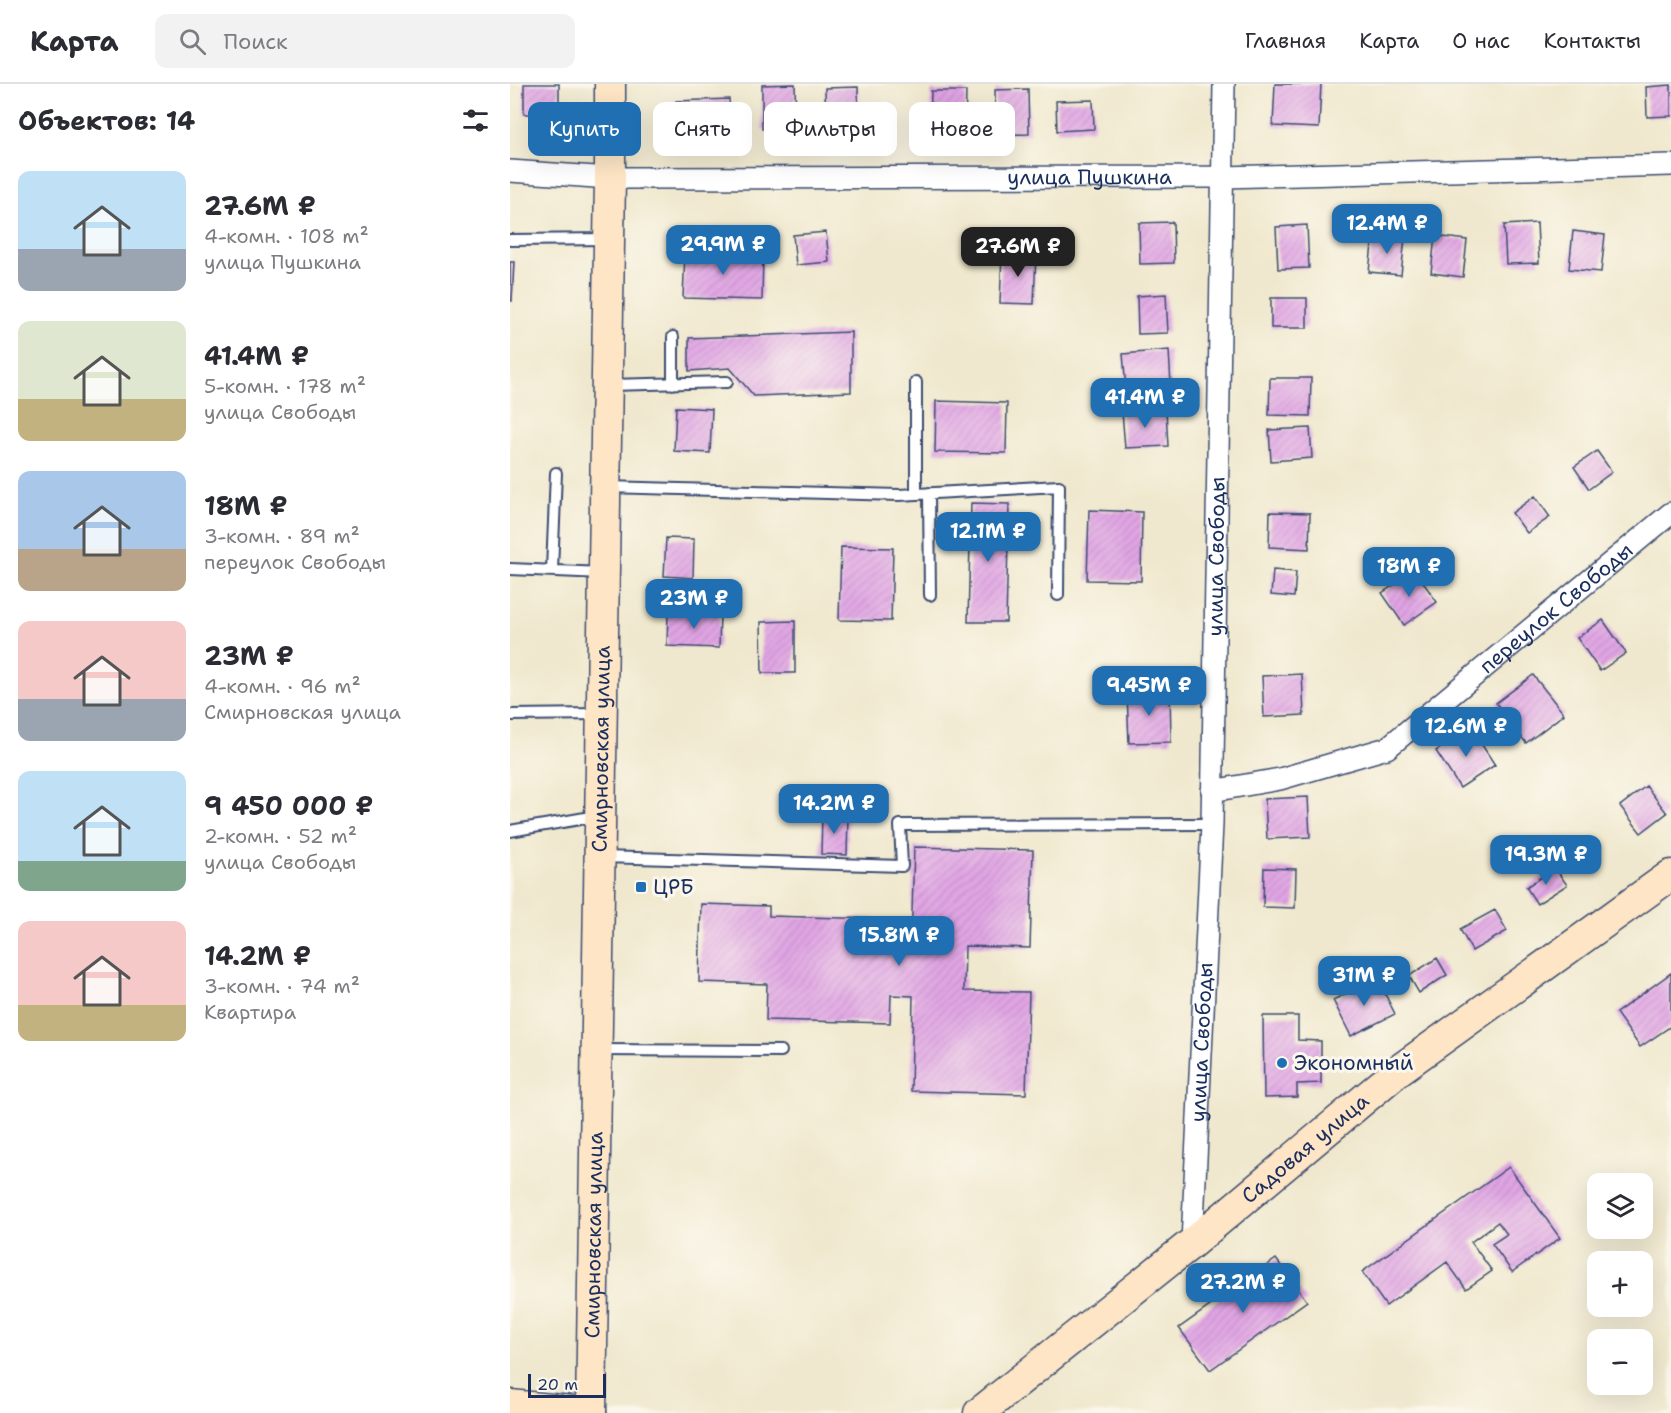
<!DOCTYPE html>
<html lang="ru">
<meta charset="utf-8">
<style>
:root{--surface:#fff;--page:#f2f2f3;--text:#2b2b33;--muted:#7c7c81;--line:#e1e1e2;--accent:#1f6fb2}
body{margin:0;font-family:"Shantell Sans",sans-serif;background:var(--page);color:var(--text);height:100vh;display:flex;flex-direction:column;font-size:22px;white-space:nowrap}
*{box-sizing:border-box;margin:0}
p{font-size:20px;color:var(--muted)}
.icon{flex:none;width:33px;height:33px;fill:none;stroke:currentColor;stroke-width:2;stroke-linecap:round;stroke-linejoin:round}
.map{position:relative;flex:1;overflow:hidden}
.drawer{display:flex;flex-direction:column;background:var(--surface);width:510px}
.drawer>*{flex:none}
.hud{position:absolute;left:18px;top:18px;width:570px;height:54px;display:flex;gap:12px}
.controls{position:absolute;left:1077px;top:1089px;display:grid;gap:12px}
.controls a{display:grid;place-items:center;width:66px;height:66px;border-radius:12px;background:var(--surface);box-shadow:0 6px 24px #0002;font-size:30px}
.scale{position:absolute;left:18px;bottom:15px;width:78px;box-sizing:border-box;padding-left:6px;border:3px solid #1b2f5e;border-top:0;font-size:16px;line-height:21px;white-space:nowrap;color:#1b2f5e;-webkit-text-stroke:4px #fbf7ec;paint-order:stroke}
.price{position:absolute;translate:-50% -51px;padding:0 14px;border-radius:12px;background:var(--accent);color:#fff;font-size:20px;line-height:39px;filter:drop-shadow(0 2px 3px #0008)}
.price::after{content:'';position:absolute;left:50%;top:36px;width:18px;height:14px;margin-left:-9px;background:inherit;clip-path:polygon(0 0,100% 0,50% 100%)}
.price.active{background:#222;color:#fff}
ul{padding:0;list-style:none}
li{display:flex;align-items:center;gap:18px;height:150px;padding:0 18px}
li span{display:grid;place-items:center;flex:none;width:168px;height:120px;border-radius:12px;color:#555}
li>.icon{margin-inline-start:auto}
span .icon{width:72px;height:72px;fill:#fffc;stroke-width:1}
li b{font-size:26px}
h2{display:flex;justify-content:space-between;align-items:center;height:72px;padding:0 18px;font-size:26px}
.chip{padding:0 21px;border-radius:12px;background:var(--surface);box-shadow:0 6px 24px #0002;font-size:21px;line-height:54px}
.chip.active{background:var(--accent);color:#fff}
header{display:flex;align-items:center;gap:36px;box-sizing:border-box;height:84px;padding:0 30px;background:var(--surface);border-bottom:2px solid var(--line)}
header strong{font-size:28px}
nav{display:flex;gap:33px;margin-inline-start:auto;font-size:21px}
.search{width:420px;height:54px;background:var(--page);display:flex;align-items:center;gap:15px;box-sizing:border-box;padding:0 21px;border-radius:12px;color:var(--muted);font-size:22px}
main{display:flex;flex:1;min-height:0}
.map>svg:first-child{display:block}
</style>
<header>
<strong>Карта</strong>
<div class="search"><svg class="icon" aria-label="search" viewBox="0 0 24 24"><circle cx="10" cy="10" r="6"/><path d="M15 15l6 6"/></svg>Поиск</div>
<nav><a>Главная</a><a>Карта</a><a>О нас</a><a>Контакты</a></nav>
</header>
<main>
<section class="drawer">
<h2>Объектов: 14<svg class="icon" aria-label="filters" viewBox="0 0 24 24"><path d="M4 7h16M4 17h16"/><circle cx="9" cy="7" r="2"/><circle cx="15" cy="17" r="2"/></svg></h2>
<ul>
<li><span style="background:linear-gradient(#bfe0f5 65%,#9aa5b1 0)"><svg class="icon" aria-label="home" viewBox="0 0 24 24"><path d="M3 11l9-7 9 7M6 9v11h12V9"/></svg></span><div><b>27.6M ₽</b><p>4-комн. · 108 m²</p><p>улица Пушкина</p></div></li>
<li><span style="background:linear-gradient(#dfe7d0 65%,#c2b280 0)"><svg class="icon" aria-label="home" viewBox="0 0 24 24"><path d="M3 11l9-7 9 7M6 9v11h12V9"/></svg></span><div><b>41.4M ₽</b><p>5-комн. · 178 m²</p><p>улица Свободы</p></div></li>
<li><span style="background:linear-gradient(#a9c7e8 65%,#b9a48a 0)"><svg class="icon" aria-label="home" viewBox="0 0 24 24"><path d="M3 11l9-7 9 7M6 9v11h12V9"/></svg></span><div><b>18M ₽</b><p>3-комн. · 89 m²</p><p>переулок Свободы</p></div></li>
<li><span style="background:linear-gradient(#f6c9c9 65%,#9aa5b1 0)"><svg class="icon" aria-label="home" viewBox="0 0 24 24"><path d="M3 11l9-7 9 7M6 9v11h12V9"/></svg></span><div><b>23M ₽</b><p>4-комн. · 96 m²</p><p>Смирновская улица</p></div></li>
<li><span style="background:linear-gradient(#bfe0f5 75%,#7fa58c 0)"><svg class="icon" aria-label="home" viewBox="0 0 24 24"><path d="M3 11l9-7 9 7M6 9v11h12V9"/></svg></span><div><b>9 450 000 ₽</b><p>2-комн. · 52 m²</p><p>улица Свободы</p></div></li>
<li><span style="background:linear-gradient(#f6c9c9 70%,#c2b280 0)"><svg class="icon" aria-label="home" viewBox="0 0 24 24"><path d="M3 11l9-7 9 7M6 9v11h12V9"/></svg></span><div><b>14.2M ₽</b><p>3-комн. · 74 m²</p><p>Квартира</p></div></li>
</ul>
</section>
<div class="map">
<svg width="1161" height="1329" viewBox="0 0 1161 1329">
<defs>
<pattern id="building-hatch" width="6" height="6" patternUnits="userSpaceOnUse" patternTransform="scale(1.5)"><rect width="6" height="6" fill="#e1a5e4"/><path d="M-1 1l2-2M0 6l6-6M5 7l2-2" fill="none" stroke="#c08ec6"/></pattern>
</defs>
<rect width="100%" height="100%" fill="#fbf7ec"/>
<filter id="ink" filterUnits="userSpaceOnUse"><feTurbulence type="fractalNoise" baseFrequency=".0167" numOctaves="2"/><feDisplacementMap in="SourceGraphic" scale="12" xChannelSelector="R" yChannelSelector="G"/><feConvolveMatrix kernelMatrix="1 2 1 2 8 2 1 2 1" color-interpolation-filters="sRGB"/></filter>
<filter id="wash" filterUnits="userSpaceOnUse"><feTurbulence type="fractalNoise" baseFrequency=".008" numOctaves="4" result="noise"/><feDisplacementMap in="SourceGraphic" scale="24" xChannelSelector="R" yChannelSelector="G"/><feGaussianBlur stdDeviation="1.35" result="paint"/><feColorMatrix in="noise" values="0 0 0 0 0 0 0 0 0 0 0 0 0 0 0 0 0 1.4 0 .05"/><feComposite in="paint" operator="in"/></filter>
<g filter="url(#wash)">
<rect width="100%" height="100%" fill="#f0e8ce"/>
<g id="blocks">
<!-- building -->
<path fill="url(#building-hatch)" d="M14,0H49V30H14Z
M285,0L286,45H252V1Z
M765,0H811L809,44L763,42Z
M1161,1V32L1137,33L1136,3Z
M348,3L349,48H316L315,4Z
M518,5L519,50L486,51L485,6Z
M421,7H456L455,50H420Z
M219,15L221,47L167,50L166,17Z
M583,16L584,45L547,47L546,17Z
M663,138L664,179L630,180L629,139Z
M1027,139L1029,179L996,180L994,141Z
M797,141L799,184L768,185L766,143Z
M1063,147L1095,151L1091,188L1059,185Z
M316,148L319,178L286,181L283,151Z
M863,151L895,154L891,191L859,188Z
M925,152L957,156L953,193L921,189Z
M492,168L526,169L524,220L490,219Z
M175,169L253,170L252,216L173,214Z
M0,178H4L2,217H0Z
M656,210L658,249L628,250L627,212Z
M761,214H797V244H761Z
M341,248V308L244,312L220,284L179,287V254Z
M659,266L661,301L616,304L613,270Z
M760,294H801L800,332L759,331Z
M426,317L497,319L496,369L425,368Z
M166,323L202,325L200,369L164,367Z
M656,326L658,362L615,364L612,328Z
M800,344L802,374L761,377L759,346Z
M1087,367L1102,388L1079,405L1064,383Z
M1025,412L1040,433L1017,449L1002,429Z
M461,419L499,420L496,538H458Z
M579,426L632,428L631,497L577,496Z
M760,428L800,429L799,465L759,463Z
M156,454L184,455L183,494L154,492Z
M331,463L383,464L381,537L329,536Z
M763,486L786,488L784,513L761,511Z
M905,487L927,518L894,541L872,509Z
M158,528L210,530L209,564L157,562Z
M1093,536L1116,569L1090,587L1067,554Z
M285,537V589H252L251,538Z
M792,590L794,631L754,633L752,592Z
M1023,591L1054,630L1016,659L986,619Z
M660,607L661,658L619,659L617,608Z
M961,644L985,681L950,704L926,667Z
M1136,702L1157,729L1131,749L1110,722Z
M798,713L800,753L757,755L755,715Z
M312,731L338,732L337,771L311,770Z
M404,763L523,766L520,864L455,862L454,907L519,908L516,1010L401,1007L403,912L381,911L380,939L256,936L257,900L189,898L191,820L259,822V832L369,835L368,861L401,862Z
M754,784L786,785L785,824L753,823Z
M1045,784L1057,801L1027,820L1016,803Z
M985,826L997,847L962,867L950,845Z
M927,874L937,891L909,909L899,892Z
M1161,889V942L1130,963L1106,929Z
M867,894L885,930L841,952L823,916Z
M753,932H788V956L811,957V999L787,1000V1013L754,1014Z
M999,1083L1050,1154L1002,1188L982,1160L997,1150L988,1138L961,1158L982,1187L956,1205L937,1178L876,1222L852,1188Z
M766,1175L797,1217L700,1286L669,1244Z"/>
</g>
</g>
<g filter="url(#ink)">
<use href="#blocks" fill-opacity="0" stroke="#3b4b6f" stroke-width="1.5"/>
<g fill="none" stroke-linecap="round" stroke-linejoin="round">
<!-- lane casing -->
<g stroke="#3b4b6f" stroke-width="14">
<path id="lane" d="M0,156L99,155
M163,253V300
M406,298V410
M99,301L217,298
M96,403L389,411L549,402L548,511
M419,409L420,511
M0,485L93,489
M42,486L46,389
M0,631L89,630
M0,747L87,732
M92,773L392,782L390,741L702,740
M87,966L271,967"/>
</g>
<!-- street casing -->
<g stroke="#3b4b6f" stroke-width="24">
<g id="street">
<path id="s1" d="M0,87L100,94L713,93L1161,81"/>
<path id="s2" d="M702,707L770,695L877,664L1161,429"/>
<path id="s3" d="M682,1159L702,740L714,0"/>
</g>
</g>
<!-- secondary casing -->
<g stroke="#3b4b6f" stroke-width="33">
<g id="secondary">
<path d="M0,1321L81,1329"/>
<path id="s4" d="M81,1329L100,94V0"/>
<path id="s5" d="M469,1329L682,1159L889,986L1161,791"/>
</g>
</g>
<!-- lane -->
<use href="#lane" stroke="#fff" stroke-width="10"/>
<!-- street -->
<use href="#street" stroke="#fff" stroke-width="21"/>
<!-- secondary -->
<use href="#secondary" stroke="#fde5c5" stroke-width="30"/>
</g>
</g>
<!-- markers -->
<g fill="#1f6fb2" stroke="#fbf7ec" stroke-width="2">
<rect x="125" y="797" width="12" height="12" rx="3"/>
<circle cx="772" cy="979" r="6"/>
</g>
<g text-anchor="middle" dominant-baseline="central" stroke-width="6" stroke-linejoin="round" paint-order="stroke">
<!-- street labels -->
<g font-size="21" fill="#1b2f5e" stroke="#fbf7ec">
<text stroke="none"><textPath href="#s1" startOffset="580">улица Пушкина</textPath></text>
<text stroke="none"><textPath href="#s3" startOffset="687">улица Свободы</textPath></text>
<text stroke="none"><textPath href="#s2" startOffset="400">переулок Свободы</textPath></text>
<text stroke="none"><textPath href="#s4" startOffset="664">Смирновская улица</textPath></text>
<text stroke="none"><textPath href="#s3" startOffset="201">улица Свободы</textPath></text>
<text stroke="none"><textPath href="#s5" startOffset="420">Садовая улица</textPath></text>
<text stroke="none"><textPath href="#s4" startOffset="178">Смирновская улица</textPath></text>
</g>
<!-- poi labels -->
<g font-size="21" fill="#1b2f5e" stroke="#fbf7ec" text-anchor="start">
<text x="143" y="803">ЦРБ</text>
<text x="784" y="979">Экономный</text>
</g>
</g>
</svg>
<div class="controls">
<a><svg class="icon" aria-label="layers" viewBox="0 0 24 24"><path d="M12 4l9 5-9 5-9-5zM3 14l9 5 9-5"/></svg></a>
<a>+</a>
<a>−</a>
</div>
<div class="scale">20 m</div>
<b class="price" style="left:877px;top:171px">12.4M ₽</b>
<b class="price" style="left:213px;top:192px">29.9M ₽</b>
<b class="price active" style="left:508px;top:194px">27.6M ₽</b>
<b class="price" style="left:635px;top:345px">41.4M ₽</b>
<b class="price" style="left:478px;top:479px">12.1M ₽</b>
<b class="price" style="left:899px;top:514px">18M ₽</b>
<b class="price" style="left:184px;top:546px">23M ₽</b>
<b class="price" style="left:639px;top:633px">9.45M ₽</b>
<b class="price" style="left:956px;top:674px">12.6M ₽</b>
<b class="price" style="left:324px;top:751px">14.2M ₽</b>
<b class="price" style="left:1036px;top:802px">19.3M ₽</b>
<b class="price" style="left:389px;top:883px">15.8M ₽</b>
<b class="price" style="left:854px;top:923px">31M ₽</b>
<b class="price" style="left:733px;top:1230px">27.2M ₽</b>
<div class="hud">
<a class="chip active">Купить</a>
<a class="chip">Снять</a>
<a class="chip">Фильтры</a>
<a class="chip">Новое</a>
</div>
</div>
</main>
